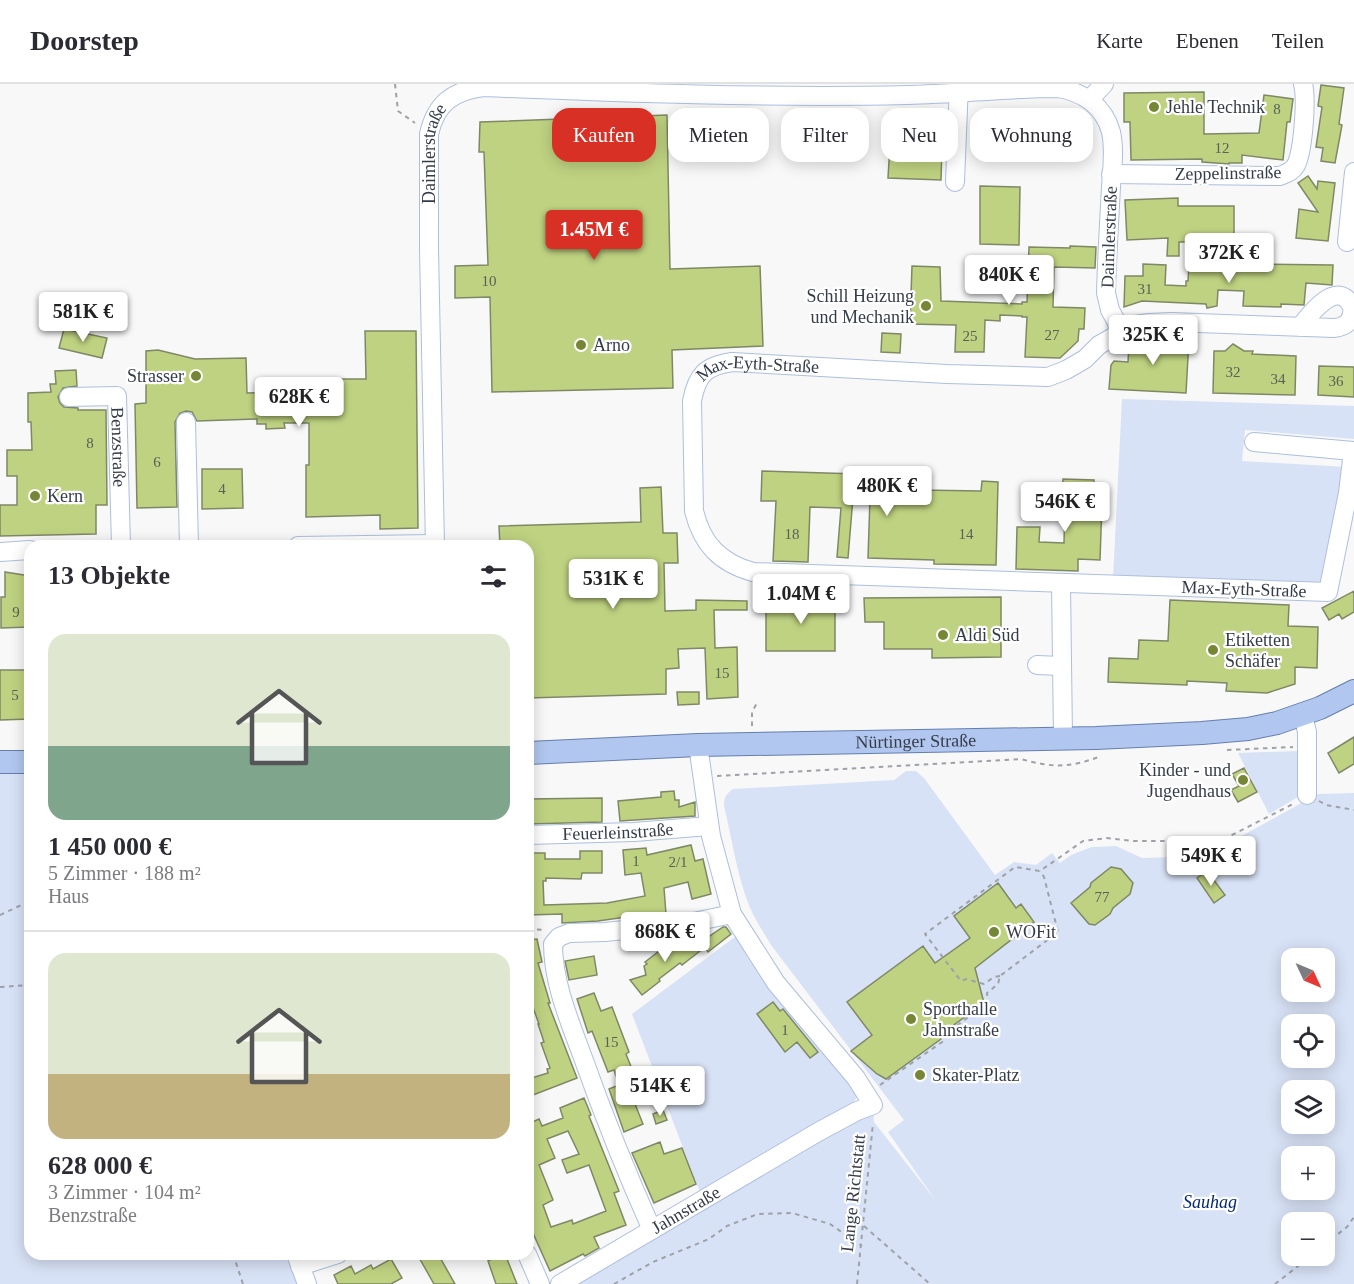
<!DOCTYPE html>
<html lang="de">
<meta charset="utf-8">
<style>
:root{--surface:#fff;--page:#f2f2f3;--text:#2b2b33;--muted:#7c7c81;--line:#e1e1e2;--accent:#d93025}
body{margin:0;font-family:"Times New Roman",serif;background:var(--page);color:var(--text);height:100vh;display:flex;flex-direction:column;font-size:22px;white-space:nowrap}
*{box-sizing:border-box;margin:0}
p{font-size:20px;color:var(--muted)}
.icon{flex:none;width:33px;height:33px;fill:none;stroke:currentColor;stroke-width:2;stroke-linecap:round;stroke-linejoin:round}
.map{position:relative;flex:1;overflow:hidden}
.drawer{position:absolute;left:24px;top:456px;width:510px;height:720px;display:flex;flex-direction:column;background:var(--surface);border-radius:18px;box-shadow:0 3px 15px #0003}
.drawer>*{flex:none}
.banner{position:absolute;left:552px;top:24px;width:570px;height:54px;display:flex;gap:12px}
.needle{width:39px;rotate:134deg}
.tools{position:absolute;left:1281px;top:864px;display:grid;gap:12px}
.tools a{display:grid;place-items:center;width:54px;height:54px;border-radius:12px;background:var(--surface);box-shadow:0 3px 15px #0003;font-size:30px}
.price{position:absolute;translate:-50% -51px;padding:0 14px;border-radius:6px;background:#fff;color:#222;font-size:20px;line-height:39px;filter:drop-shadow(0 2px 3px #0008)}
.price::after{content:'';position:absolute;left:50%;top:36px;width:18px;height:14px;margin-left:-9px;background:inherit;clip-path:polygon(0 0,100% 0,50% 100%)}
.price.on{background:var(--accent);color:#fff}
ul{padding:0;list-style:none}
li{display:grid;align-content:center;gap:12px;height:318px;padding:0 24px}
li+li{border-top:2px solid var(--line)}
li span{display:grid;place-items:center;height:186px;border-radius:18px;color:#555}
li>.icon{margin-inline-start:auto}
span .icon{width:108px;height:108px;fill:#fffc;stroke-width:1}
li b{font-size:26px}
h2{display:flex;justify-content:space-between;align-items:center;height:72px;padding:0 24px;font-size:26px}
.pill{padding:0 21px;border-radius:18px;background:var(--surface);box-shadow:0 3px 15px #0003;font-size:21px;line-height:54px}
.pill.on{background:var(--accent);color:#fff}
header{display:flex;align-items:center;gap:36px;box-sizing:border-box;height:84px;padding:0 30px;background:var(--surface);border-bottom:2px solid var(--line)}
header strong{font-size:28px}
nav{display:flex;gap:33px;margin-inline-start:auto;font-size:21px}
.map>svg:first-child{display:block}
</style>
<header>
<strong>Doorstep</strong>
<nav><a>Karte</a><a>Ebenen</a><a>Teilen</a></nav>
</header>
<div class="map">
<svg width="1354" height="1200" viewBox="0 0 1354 1200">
<rect width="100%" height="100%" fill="#f8f8f8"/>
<!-- green -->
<path fill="#d8e2f6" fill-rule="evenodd" d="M1122,315L1354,322V355L1245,346L1242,377L1346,383L1323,500L1113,495Z
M1298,667V713L1269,730L1238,669Z
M0,678H30V1170H296L307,1200H0Z
M906,687H916L924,694L995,791L1014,778L1036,781L1052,769L1060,779L1071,771L1092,763L1116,762L1142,774L1205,772L1318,710L1354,709V1200H560L873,1021L874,1038L936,1117L888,1048L904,1036L771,861C764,849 756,837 750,824C737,792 732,755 724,722C724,713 726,710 733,705L894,696ZM1292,874H1324V908H1292ZM1292,940H1324V974H1292ZM1292,1006H1324V1040H1292ZM1292,1072H1324V1106H1292ZM1292,1138H1324V1172H1292Z
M736,852L748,874L776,911L838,981L857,1013L852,1021L701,1111L632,930Z"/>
<!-- building -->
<path fill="#bfd281" stroke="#7f8866" stroke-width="1.5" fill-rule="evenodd" d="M1321,1L1344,4L1339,40L1342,41L1335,79L1321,77L1323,64L1316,63L1322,23L1318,22Z
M1204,8V50L1259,49L1264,11L1293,15L1290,38H1287L1283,76L1242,71V79H1229V80L1202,78V75L1131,76L1130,38H1124V9Z
M667,31L670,185L760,182L763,262L672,266L673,304L492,308L490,213L455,214V182L488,181L484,68H479L480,38Z
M890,60L942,62L941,96L888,94Z
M1308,92L1317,105L1318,97L1335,99L1328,157L1296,154L1299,125L1318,128L1298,99Z
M980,102L1020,103L1019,161L980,160Z
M1178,114V122H1234V158H1179V172H1167L1168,154L1127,156L1125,116Z
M1070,162L1096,163L1095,184L1054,183L1053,223L1085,224L1084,245H1079L1078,257L1060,274L1025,273L1027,233H1022V232L1000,231V237L985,236L984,268H955L956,241L910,240L912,182L940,183L941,217L1022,220V218H1027L1029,163L1070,164Z
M1143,180L1166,181L1165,201L1186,202V197H1188L1189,180L1245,182V180L1333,181L1332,201L1306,199L1304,221L1281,220V223L1243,222L1244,207L1218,206L1217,222L1207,224L1206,220L1142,217L1124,223L1125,192H1143Z
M64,245L107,254L102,274L59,264Z
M365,247H416L418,444L380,445V431L306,433V381H309V339H284L285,344L266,345V340H257V335L197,337L192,328L186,327L180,329L175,338L177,423L137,424L135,320L146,319V267L158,266L195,275L246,274L247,309L308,308V295H366Z
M882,249L901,250L900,269L881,268Z
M1140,253L1189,255L1186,309L1109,305L1111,281L1114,277L1128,278L1129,260Z
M1233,260L1244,267H1253L1252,270L1296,272L1295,311L1213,309L1214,267H1225Z
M1319,282L1354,283V313L1318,311Z
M76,286L77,302L63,304L58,313L60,319L64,323L78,324V326H106L107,421H96V450L0,452V421H17V392H7V366H32L31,338H28V309L51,308L50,300H56L55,287Z
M202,385H242L243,424L202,425Z
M762,387L921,392V406L981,407L982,397L998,398L996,481L934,480V476L868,474L870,414L853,413L848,474L837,473L841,424L810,423L808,478L773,477L776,417H761Z
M1063,395L1094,396L1093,418H1102L1100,476L1078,475V487L1016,485L1017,443H1040L1039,458L1064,459L1065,417H1062Z
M661,403L663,449H677L678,479H664L665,527L696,526V516L747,517V526H714L715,564L737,563L738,613L707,615L705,564L678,565L679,584L666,585V610L528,614V462H500L499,442L641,438L640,404Z
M5,488L30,492V543L1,544V513H5Z
M1354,507V528L1342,535L1339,530L1329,536L1322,524Z
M1001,513V573L932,574V565H884V538H865L864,514Z
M766,515H835V567H766Z
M1170,516L1289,521L1288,542L1318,543L1317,584L1295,583V600L1267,609L1226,607L1227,599L1187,597V601L1108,598L1109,574L1138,575L1139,556L1168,557Z
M0,586H30V635L0,636Z
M677,608H699V620L678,621Z
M1354,653V680L1339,689L1328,669Z
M1244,684L1257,708L1238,718L1231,706L1239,702L1232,690Z
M674,707L675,716H679V723L695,718V732L620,737L618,717L661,713V708Z
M602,714V738L528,740V715Z
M691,761L695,777L703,775L711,810L692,815L688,798L664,804L666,830L648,832L647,830L598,837L562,839V830L528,831V769H545V775H580V767H602V789H582L581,795L546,794V797H543L544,821L607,819L645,812L641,789L625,791L623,766L646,764L647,771Z
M1111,783L1121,785L1133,799L1130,810L1113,824L1110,830L1095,841L1089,840L1071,819L1090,803L1091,799Z
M1207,787L1225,811L1214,819L1197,794Z
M998,799L1016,824L1021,820L1034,838L975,884L984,919L940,951L941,955L886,995L877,990L851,967L872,951L847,918L923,862L935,879L970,854L954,832Z
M723,843H726L731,850L708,868L701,858Z
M685,851H687L700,867L682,881L680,879L659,895L660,897L642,911L630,896L646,891L644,882L647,880L645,878L667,861L668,864Z
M537,855L542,878L538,879L550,919H548L577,994L528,1013V995L548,989L547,985L550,984L541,959L544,958L538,940H539L528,910V856Z
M594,872L597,891L569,896L565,877Z
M594,909L601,927L612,923L629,968L626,970L636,995L654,989L658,1000L631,1010L643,1040L624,1048L609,1005L619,1001L614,986L608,988L592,947L588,949L577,915Z
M773,918L780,927L783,925L818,968L810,974L797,958L785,968L757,930Z
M584,1014L591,1031L589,1032L619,1107L614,1109L626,1141L594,1153L599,1164L585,1172L583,1170L550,1187L528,1138V1040L539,1035L542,1042L563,1034L560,1024ZM568,1047L579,1070L562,1076L567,1089L589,1081L606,1127L573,1140L572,1136L551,1143L543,1121L553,1116L539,1081L555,1074L547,1055Z
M663,1026L667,1036L656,1040L653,1030Z
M660,1058L664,1070L682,1064L696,1100L654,1119L632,1069Z
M417,1170H438L455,1200H434Z
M488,1170H505L517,1200H496L488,1177L490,1176Z
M391,1175L402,1194L391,1200H338L334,1191L351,1182L355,1190L371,1181L373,1185Z"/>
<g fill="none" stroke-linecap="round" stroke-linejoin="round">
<!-- minor casing -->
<g stroke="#adbfde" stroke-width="20">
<g id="minor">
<path d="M1090,15L1104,0"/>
<path d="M1111,90L1280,92C1287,89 1292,88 1296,81C1303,67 1307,16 1303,0"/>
<path d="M955,98L959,0"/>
<path d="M1347,158L1354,88"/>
<path id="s1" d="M69,313L117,312L121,462"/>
<path d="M186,338L189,462"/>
<path id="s2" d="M1254,358L1353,367L1348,409L1328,508L753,488C720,479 702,460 694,427L692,317C697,291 705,282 732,278L947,290L1048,293L1066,286L1085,275L1099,261L1122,248L1135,241L1149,239L1171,238L1334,244C1346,243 1354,236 1352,223C1338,193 1310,230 1300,243"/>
<path d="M298,462L435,460"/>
<path id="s3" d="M435,462L429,165V50C436,19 453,7 483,3C625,9 766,14 908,11C958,10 1008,4 1058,4C1083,8 1104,22 1111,48C1115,66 1112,86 1111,103C1109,139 1107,174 1106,209L1110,226L1122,248"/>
<path d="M0,468L30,466"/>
<path d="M1061,500L1063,654"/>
<path d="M1037,581L1061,582"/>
<path d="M1303,631L1307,648V711"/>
<path id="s4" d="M528,751L634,748L709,742"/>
<path d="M652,1146C626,1088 603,1030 582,971C569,936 553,898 553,860L559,853L569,849L605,848L684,840L732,830"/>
<path d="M296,1170L307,1200"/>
<path d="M527,1170L540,1200"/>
<path d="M300,1182L338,1170"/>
<path id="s5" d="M560,1200L818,1048L857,1027L873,1021L856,994L776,899L732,830L711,752L698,661"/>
</g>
</g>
<!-- major casing -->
<g stroke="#647eae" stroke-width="24">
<g id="major">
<path id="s6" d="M528,669L698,661L1096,654L1202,649L1248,645L1277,639L1320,624L1354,607"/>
<path d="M0,678H30"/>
</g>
</g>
<!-- path -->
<path stroke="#9ea1a7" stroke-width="2" stroke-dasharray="4.5 4.5" stroke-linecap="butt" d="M395,0L398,27L415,39
M752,642V628L757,619
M1227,666L1293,663
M717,692L1021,675C1053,684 1070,684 1101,672
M1319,717L1326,721L1354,726
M0,831L30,817
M528,845L546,846
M1000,892L994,893L984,900L966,895L961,897L925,850L1015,783L1040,787L1083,757L1107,754L1134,757H1165L1228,753L1293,720
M0,903L30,901
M880,1001L945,956L946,950L988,918L987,909L998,900L1000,892L1058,848L1044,793L1040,787
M864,1142L930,1200
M1324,1161L1347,1143L1354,1133
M233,1170L243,1200
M614,1200L653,1178L709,1155L727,1142L758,1130L792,1129L830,1140L862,1162
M857,1200L873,1039
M1275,1200L1311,1172"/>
<!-- minor -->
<use href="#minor" stroke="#fff" stroke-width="18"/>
<!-- major -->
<use href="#major" stroke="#b2c7ef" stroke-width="22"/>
</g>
<!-- markers -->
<g fill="#768635" stroke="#fff" stroke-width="2">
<circle cx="1154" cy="23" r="6"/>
<circle cx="926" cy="222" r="6"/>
<circle cx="581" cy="261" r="6"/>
<circle cx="196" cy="292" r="6"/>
<circle cx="35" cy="412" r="6"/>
<circle cx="943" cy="551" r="6"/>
<circle cx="1213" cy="566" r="6"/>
<circle cx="1243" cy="696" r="6"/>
<circle cx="994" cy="848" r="6"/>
<circle cx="911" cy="935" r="6"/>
<circle cx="920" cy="991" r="6"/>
</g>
<g text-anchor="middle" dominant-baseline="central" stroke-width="4.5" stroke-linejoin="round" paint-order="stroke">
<!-- number labels -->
<g font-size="15" fill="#586257">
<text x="1277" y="25">8</text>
<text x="1222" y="64">12</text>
<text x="489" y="197">10</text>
<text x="1145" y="205">31</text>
<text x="1052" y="251">27</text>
<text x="970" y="252">25</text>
<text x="1233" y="288">32</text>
<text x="1278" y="295">34</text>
<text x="1336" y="297">36</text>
<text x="90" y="359">8</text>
<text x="157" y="378">6</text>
<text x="222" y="405">4</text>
<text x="792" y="450">18</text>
<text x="966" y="450">14</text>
<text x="16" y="528">9</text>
<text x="722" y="589">15</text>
<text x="15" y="611">5</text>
<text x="636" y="777">1</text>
<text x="678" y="778">2/1</text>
<text x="1102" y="813">77</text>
<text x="785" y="946">1</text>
<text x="611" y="958">15</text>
</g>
<!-- poi labels -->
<g font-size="18" fill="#353c49" stroke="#fff" text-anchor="start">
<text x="1166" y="23">Jehle Technik</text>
<text x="914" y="212" text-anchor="end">Schill Heizung<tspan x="914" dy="21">und Mechanik</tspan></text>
<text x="593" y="261">Arno</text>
<text x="184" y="292" text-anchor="end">Strasser</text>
<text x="47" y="412">Kern</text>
<text x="955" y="551">Aldi Süd</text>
<text x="1225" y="556">Etiketten<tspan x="1225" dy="21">Schäfer</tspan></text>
<text x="1231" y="686" text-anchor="end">Kinder - und<tspan x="1231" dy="21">Jugendhaus</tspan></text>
<text x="1006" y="848">WOFit</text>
<text x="923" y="925">Sporthalle<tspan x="923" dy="21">Jahnstraße</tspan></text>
<text x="932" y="991">Skater-Platz</text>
</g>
<!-- street labels -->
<g font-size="18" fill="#353c49" stroke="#fff">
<text stroke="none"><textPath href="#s3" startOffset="393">Daimlerstraße</textPath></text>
<text transform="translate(1228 89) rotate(-1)">Zeppelinstraße</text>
<text transform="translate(1109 153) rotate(-88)">Daimlerstraße</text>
<text stroke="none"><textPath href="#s2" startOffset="1104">Max-Eyth-Straße</textPath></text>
<text stroke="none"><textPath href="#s1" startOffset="99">Benzstraße</textPath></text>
<text transform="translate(1244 505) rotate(2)">Max-Eyth-Straße</text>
<text stroke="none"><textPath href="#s6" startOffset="388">Nürtinger Straße</textPath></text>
<text stroke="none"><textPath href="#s4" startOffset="90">Feuerleinstraße</textPath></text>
<text transform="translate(853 1109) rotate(-84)">Lange Richtstatt</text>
<text stroke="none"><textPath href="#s5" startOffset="146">Jahnstraße</textPath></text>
</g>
<!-- park labels -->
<g font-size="18" font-style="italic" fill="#042974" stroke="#fff">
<text x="1210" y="1118">Sauhag</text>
</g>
</g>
</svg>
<div class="tools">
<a><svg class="needle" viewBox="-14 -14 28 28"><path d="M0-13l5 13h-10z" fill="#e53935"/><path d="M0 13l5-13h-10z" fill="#7c7c81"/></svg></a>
<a><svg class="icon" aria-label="locate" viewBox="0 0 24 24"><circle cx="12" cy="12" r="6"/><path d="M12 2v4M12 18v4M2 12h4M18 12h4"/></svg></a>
<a><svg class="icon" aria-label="layers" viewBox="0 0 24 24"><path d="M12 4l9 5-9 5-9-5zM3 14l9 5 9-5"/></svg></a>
<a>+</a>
<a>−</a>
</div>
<b class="price on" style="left:594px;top:177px">1.45M €</b>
<b class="price" style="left:1229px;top:200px">372K €</b>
<b class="price" style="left:1009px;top:222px">840K €</b>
<b class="price" style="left:83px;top:259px">581K €</b>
<b class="price" style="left:1153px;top:282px">325K €</b>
<b class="price" style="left:299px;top:344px">628K €</b>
<b class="price" style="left:887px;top:433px">480K €</b>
<b class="price" style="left:1065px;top:449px">546K €</b>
<b class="price" style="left:613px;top:526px">531K €</b>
<b class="price" style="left:801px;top:541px">1.04M €</b>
<b class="price" style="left:1211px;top:803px">549K €</b>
<b class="price" style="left:665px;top:879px">868K €</b>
<b class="price" style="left:660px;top:1033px">514K €</b>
<div class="banner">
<a class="pill on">Kaufen</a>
<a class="pill">Mieten</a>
<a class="pill">Filter</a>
<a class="pill">Neu</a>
<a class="pill">Wohnung</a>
</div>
<section class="drawer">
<h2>13 Objekte<svg class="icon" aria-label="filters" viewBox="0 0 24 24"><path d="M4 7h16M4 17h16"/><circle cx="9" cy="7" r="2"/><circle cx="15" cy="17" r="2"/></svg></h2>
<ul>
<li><span style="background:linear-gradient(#dfe7d0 60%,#7fa58c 0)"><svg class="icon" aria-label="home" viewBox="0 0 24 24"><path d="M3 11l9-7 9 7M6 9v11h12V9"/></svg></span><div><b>1 450 000 €</b><p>5 Zimmer · 188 m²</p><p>Haus</p></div></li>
<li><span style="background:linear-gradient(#dfe7d0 65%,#c2b280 0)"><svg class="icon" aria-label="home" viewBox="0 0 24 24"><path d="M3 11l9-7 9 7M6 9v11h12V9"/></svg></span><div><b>628 000 €</b><p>3 Zimmer · 104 m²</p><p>Benzstraße</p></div></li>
</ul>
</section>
</div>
